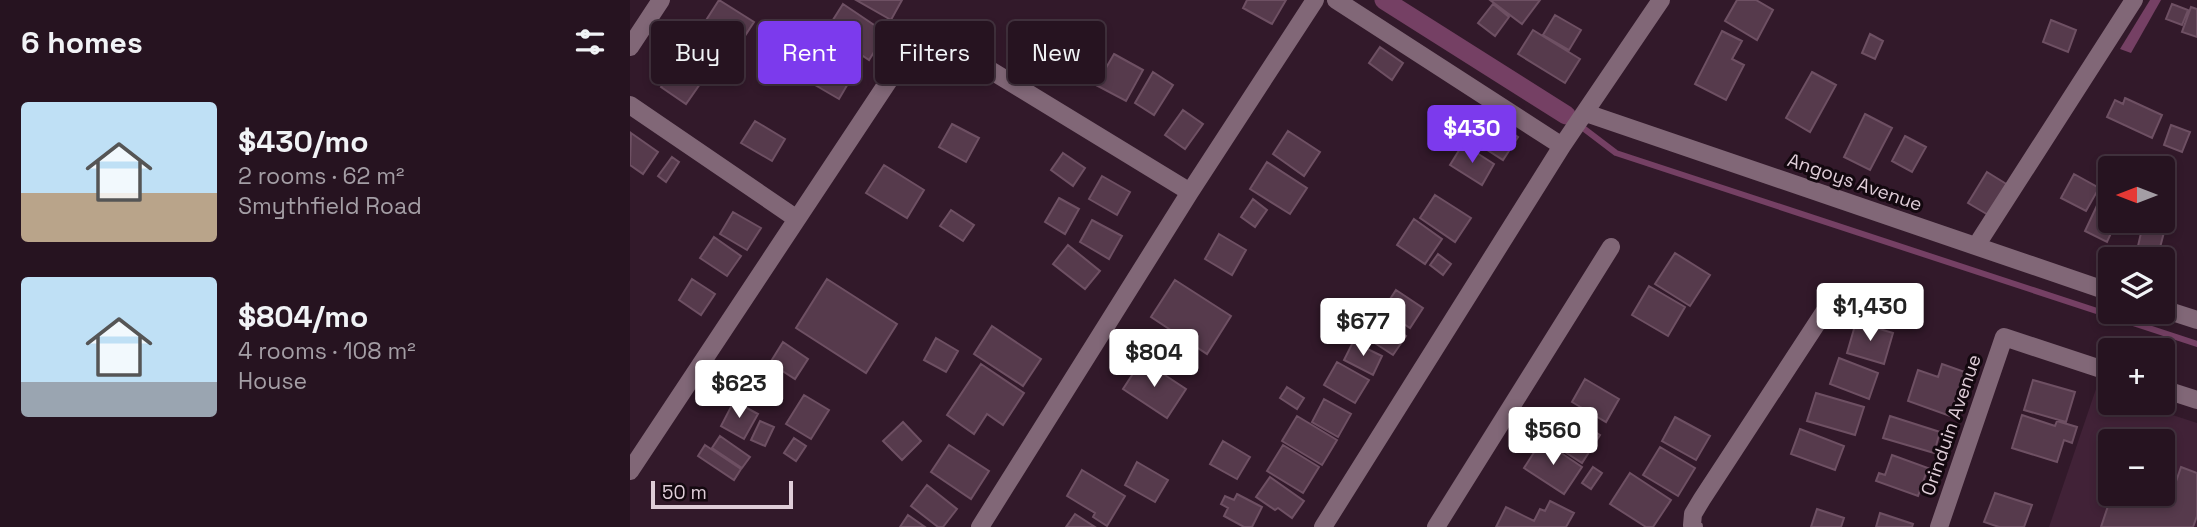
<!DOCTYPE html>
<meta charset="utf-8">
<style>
:root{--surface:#261320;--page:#2e1c29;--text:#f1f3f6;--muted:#a49ea5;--line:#42323e;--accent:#7c3aed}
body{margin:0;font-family:"Space Grotesk",sans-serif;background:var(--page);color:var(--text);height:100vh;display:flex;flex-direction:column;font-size:26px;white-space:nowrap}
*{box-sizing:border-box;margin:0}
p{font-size:23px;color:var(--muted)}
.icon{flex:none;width:38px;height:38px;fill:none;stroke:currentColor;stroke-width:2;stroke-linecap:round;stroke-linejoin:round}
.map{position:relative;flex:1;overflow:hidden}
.drawer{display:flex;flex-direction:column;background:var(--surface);width:630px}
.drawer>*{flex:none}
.guide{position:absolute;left:21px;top:21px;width:665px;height:63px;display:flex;gap:14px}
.needle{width:46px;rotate:270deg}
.buttons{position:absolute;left:1468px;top:156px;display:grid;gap:14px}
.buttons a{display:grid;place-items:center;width:77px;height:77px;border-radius:7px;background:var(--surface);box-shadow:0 4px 10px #0003,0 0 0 2px var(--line);font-size:35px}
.scale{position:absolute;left:21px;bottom:18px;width:142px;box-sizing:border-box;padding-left:7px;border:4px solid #dfcdd8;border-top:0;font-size:19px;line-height:24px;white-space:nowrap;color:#dfcdd8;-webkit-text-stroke:5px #13080f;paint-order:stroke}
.price{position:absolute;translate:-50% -60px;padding:0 16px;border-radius:7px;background:#fff;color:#222;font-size:23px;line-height:46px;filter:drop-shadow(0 2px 4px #0008)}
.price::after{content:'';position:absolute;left:50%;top:42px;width:21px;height:16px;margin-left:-10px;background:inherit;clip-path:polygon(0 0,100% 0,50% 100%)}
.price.on{background:var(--accent);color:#fff}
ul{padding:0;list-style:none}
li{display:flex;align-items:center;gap:21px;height:175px;padding:0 21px}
li span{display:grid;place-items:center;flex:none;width:196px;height:140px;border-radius:7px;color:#555}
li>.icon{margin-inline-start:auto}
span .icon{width:84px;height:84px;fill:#fffc;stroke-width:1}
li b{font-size:30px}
h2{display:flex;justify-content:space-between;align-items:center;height:84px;padding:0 21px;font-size:30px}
.chip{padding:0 24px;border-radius:7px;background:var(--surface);box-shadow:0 4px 10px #0003,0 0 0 2px var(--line);font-size:24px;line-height:63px}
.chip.on{background:var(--accent);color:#fff}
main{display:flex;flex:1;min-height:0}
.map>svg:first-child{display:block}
</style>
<main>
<section class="drawer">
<h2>6 homes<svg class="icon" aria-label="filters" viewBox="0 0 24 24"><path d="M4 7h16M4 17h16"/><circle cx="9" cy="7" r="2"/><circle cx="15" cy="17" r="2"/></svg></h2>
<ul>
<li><span style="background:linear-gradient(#bfe0f5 65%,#b9a48a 0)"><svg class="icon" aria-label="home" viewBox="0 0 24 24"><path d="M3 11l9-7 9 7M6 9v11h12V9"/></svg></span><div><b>$430/mo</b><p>2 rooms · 62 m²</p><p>Smythfield Road</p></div></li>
<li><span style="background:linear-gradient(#bfe0f5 75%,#9aa5b1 0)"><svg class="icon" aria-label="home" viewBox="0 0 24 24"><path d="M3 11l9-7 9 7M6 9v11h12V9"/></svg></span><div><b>$804/mo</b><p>4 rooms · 108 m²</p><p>House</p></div></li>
</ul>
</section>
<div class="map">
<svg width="1567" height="527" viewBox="0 0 1567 527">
<rect width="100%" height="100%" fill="#32192a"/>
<!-- built -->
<path fill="#412237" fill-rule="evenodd" d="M1466,389L1480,394V402L1506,403L1567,423V527H1419ZM1480,441H1533V494H1480Z"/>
<!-- water -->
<path fill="#754064" d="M1520,0H1531L1501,53L1490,49Z"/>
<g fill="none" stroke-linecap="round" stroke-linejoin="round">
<!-- stream -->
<path stroke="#754064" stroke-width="6" d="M936,115L986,153L1567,344"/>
<!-- canal -->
<path stroke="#754064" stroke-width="19" d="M754,0L936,115"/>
</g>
<!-- building -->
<path fill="#563a4c" stroke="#6e5063" stroke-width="2" d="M89,0L124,22L107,48L73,25Z
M226,0H272L261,20Z
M617,0H656L642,24L613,8Z
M860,0H910L892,24Z
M1107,0H1126L1143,10L1127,40L1095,21Z
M213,4L256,33L239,60L196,31Z
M863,4L879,17L865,36L848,23Z
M1542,4L1558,10L1552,25L1536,19Z
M1561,7L1567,9V37L1552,32Z
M925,15L951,30L939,50L913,35Z
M1421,20L1446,30L1438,52L1413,42Z
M903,30L950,59L935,83L888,54Z
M1092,31L1112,41L1102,59L1114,65L1096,100L1065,84Z
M67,32L96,51L79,76L50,57Z
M1240,34L1253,41L1245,59L1232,53Z
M750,47L773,63L762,80L739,63Z
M191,48L226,70L209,99L173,78Z
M484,54L513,70L496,101L466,85Z
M45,67L70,84L56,104L31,87Z
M523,72L543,85L524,115L505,103Z
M1182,72L1206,85L1180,132L1156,118Z
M1495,98L1532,115L1522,138L1477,117L1485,100L1493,104Z
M553,110L573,124L555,149L535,135Z
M852,113L888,137L873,160L837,137Z
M1235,114L1262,128L1240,170L1214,157Z
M125,121L155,139L142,161L111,143Z
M322,124L349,138L336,162L309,147Z
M1541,125L1560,132L1552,152L1534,145Z
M658,131L690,152L674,176L643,154Z
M1,133L28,152L13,174L0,165Z
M1275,136L1296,147L1282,172L1262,161Z
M833,144L864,164L852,185L820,165Z
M433,153L455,168L443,186L421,170Z
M42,157L49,162L36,182L28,176Z
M637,162L677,188L660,214L620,189Z
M254,165L294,190L277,218L236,193Z
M1357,172L1378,185L1360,216L1338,203Z
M1444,174L1469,188L1456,211L1431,198Z
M472,176L500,192L487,215L459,199Z
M805,195L841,218L825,242L790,218Z
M1471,197L1480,202V220H1487L1477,242L1455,231Z
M429,198L449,209L435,234L415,222Z
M623,199L637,210L625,227L611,217Z
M321,210L344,225L333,241L310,226Z
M103,212L131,228L117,250L90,234Z
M1533,216L1538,217L1527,259H1505L1514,220H1533Z
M784,219L812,239L795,264L767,245Z
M462,220L492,236L479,259L450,242Z
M589,234L616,250L602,275L575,259Z
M84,237L111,256L97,276L70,258Z
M438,245L470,271L455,289L423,264Z
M1045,253L1080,275L1060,306L1025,284Z
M808,254L821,264L813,275L800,265Z
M62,279L85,294L71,315L49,300Z
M197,279L267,324L236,373L166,328Z
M545,280L601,316L577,354L521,317Z
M1019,286L1055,307L1038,336L1002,315Z
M766,290L793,308L780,328L753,310Z
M750,318L776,336L763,355L737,338Z
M1226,322L1263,333L1254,364L1217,353Z
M362,326L411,359L393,386L344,354Z
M306,338L328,351L316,372L294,360Z
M153,342L178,359L165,379L140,363Z
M723,342L752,356L743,375L714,360Z
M1209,358L1248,373L1239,399L1200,384Z
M512,360L556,389L537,418L493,389Z
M707,362L739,380L725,403L694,385Z
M351,364L394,393L373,425L357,414L344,434L317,415Z
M1312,364L1335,372L1320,416L1278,401L1288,370L1308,377Z
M955,379L989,399L976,422L942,402Z
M1403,380L1445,392L1436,422L1394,410Z
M657,387L674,398L667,409L650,398Z
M1186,393L1234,407L1225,435L1177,421Z
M174,395L199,410L181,439L156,424Z
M694,399L721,414L708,437L682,422Z
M104,401L128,414L114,439L91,426Z
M939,415L970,435L952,463L915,439L928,419L934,423Z
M1392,415L1425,426L1427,421L1447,427L1442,443L1434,440L1427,462L1382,448Z
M667,416L707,440L692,465L652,441Z
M1260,416L1310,432L1304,453L1253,438Z
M1045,417L1080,436L1066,460L1032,441Z
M130,421L144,427L135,446L121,440Z
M273,422L291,441L272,460L253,441Z
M1170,429L1214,446L1205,470L1161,454Z
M90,436L120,457L112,468L82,448Z
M164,438L176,446L166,461L154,453Z
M912,440L952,467L934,494L894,468Z
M593,441L620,457L607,479L580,464Z
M75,445L111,469L104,480L68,456Z
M319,445L359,471L341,499L301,472Z
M653,445L689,467L673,493L637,471Z
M1030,447L1065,468L1048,496L1013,475Z
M1262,455L1298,468L1288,496L1246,481L1249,473L1255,475Z
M507,462L538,480L525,502L495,485Z
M963,467L972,473L961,489L952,483Z
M1551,467L1567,473V516L1563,527H1471L1481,497L1504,505L1508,494L1526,500L1528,495L1540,499Z
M452,470L495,496L477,526L463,517L465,513L437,496Z
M1000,473L1041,500L1023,527H1016L980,504Z
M640,477L674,501L662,518L648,508L645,510L626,497Z
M297,485L327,509L313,527H308L281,506Z
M1365,493L1402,505L1394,527H1369L1354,522Z
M607,494L632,507L622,527H614L594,516L598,508L591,504L595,496L604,500Z
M920,501L944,513L936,527H866L876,507L904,521L910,509L915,511Z
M1187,509L1214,518L1211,527H1181Z
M1250,513L1283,524L1282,527H1246Z
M445,514L465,527H436Z
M278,515L295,527H270Z"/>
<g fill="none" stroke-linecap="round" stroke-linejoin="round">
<!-- minor -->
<path stroke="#816777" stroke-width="18" d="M706,0L932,146
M0,47L31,0
M0,105L167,219
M956,113L1480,292
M1346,246L1504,0
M1533,309L1567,320
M1533,389L1567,400
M0,471L293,29L560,192
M350,527L560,192L685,0
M693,527L932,146L1031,0
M806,527L981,247
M1064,527L1062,525L1063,514L1072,499L1206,294
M1309,527L1374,337L1480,372"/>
</g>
<g text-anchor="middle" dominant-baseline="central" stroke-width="6" stroke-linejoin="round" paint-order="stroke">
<!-- street labels -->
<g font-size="19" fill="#dfcdd8" stroke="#13080f">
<text transform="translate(1225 182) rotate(19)">Angoys Avenue</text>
<text transform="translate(1321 425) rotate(-71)">Orinduin Avenue</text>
</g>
</g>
</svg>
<div class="buttons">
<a><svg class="needle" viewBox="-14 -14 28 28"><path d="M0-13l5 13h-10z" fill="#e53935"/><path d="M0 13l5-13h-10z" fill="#a49ea5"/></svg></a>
<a><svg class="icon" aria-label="layers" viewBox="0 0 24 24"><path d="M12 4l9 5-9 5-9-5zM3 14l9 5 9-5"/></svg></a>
<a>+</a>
<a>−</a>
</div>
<div class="scale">50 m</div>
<b class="price on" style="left:842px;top:165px">$430</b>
<b class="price" style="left:1240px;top:343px">$1,430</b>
<b class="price" style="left:733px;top:358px">$677</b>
<b class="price" style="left:524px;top:389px">$804</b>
<b class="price" style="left:109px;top:420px">$623</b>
<b class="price" style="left:923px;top:467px">$560</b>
<div class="guide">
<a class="chip">Buy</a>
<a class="chip on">Rent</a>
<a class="chip">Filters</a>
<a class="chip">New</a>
</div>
</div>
</main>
